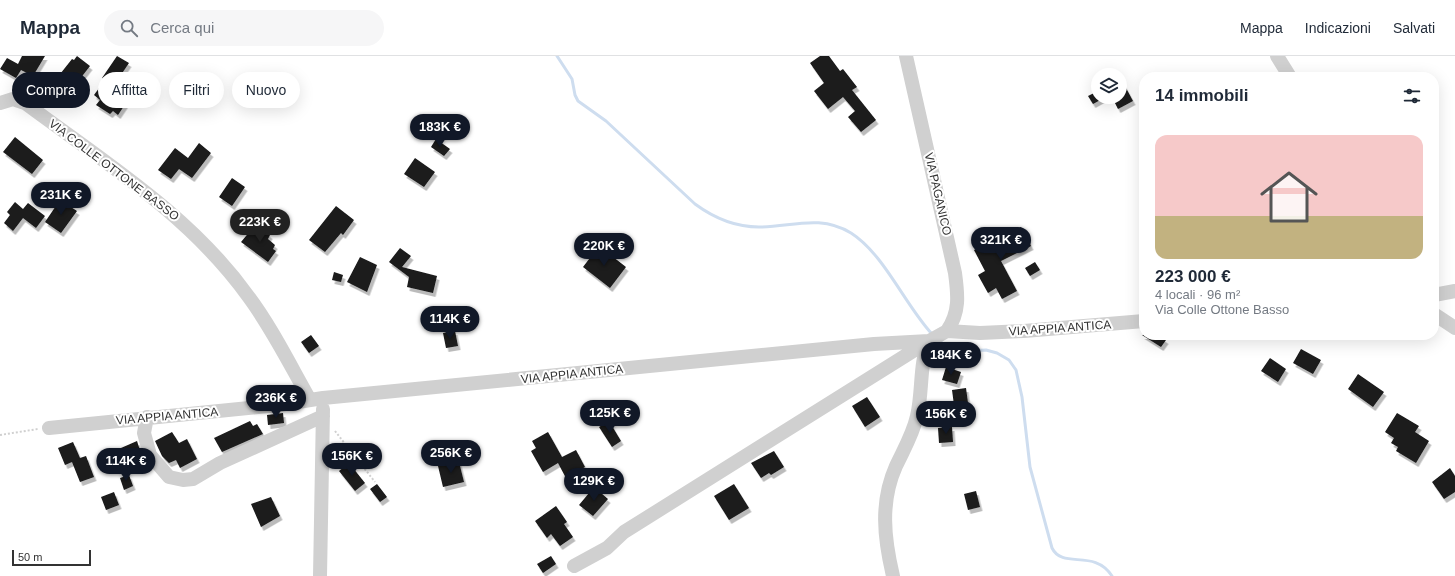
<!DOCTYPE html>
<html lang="it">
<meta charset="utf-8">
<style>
:root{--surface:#fff;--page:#f6f6f7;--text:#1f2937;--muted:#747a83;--line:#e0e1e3;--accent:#111827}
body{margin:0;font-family:Helvetica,sans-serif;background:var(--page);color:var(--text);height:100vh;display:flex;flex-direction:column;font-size:15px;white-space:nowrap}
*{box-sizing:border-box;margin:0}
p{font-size:13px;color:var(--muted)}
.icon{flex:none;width:22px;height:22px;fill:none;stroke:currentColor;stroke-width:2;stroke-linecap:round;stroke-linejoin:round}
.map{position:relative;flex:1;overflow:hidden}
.drawer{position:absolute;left:1139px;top:16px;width:300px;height:268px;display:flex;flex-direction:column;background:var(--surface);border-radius:16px;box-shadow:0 4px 16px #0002}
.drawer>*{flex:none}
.hud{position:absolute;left:12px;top:16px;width:380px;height:36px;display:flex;gap:8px}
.fabs{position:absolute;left:1091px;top:12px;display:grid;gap:8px}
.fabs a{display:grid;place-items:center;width:36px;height:36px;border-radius:50%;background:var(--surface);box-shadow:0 4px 16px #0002;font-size:20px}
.scale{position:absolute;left:12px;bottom:10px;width:79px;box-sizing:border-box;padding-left:4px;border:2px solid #333;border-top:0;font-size:11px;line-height:14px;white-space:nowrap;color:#333;-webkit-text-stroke:3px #fff;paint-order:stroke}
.price{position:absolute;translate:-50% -34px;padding:0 9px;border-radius:14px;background:var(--accent);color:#fff;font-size:13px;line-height:26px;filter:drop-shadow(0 1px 2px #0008)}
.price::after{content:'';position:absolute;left:50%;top:24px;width:12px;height:9px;margin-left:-6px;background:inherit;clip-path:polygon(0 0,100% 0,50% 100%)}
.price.current{background:#222;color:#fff}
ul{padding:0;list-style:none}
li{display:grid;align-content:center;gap:8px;height:212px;padding:0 16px}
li+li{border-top:1px solid var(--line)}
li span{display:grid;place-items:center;height:124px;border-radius:12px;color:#555}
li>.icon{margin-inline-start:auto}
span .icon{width:72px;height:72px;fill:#fffc;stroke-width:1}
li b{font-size:17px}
h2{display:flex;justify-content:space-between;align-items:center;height:48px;padding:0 16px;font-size:17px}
.chip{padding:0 14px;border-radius:18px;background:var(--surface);box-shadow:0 4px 16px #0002;font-size:14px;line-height:36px}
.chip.current{background:var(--accent);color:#fff}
header{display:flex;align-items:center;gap:24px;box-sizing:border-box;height:56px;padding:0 20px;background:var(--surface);border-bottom:1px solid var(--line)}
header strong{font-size:19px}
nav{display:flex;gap:22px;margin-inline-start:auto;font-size:14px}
.search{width:280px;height:36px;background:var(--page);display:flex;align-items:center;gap:10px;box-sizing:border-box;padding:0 14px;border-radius:22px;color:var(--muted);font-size:15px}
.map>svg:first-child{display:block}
</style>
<header>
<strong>Mappa</strong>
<div class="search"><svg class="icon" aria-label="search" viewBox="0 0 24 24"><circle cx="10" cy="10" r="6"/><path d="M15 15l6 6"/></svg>Cerca qui</div>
<nav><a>Mappa</a><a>Indicazioni</a><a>Salvati</a></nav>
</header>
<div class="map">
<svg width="1455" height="520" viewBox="0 0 1455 520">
<defs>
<filter id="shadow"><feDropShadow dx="2.5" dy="4" stdDeviation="0" flood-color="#0004"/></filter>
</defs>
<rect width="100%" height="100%" fill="#fff"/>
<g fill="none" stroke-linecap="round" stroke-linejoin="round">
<!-- stream -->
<path stroke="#ceddef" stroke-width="3" d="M557,0L572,23L575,39L578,45L606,65L695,148C714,162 735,171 759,171C792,171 819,158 851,177C884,198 905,249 932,278
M939,285L950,292L963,295L986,294L997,297L1009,304L1016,314L1022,341L1030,411L1052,492C1063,514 1094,492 1112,520"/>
</g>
<!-- building -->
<path fill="#1a1a1a" filter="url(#shadow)" d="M22,0H45L33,20L21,14L16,22L0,13L7,2L18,8Z
M77,0L90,10L76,28L78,30L66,46L51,34L55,28L53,27L72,3L74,4Z
M117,0L129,7L114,29L130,41L118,59L113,55L110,58L96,49L100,44L94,39L105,24L102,22Z
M820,0H829L840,15L843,13L857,31L852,34L876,64L861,76L848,61L855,55L843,41L828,53L814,35L824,27L810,7Z
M1120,21L1133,45L1118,53L1112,41H1120Z
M1098,35V41L1102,43L1093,48L1088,40Z
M15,81L43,104L32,118L3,96Z
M436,83L450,93L444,100L431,91Z
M199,87L211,97L192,122L179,113L171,123L158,114L175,92L188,102Z
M415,102L435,116L424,131L404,118Z
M232,122L245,131L232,150L219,141Z
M60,144L77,155L61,177L45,166Z
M15,146L23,153L28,147L45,160L36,172L23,162L13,175L4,167L10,159L7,156Z
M336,150L354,164L343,179L341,177L325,196L309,184Z
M256,168L270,179L268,183L275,189L273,193L276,195L268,206L241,186Z
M1021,171L1031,190L1001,205L1017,235L1002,243L996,232L988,237L978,219L985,215L974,194Z
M599,190L626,211L610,232L583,211Z
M400,192L411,200L402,211L437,220L433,237L407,231L409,221L389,206Z
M360,201L377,209L367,236L347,226Z
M1035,206L1040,214L1030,220L1025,212Z
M334,216L343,219L341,226L332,224Z
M455,275L458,290L446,292L443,277Z
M311,279L319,290L309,297L301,286Z
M1142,279H1159L1166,284L1161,291Z
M1301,293L1321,304L1313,318L1293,307Z
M1270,302L1286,313L1278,326L1261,315Z
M946,311L961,316L957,328L942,324Z
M1358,318L1384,336L1373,351L1348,333Z
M966,332L968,347L954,349L952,334Z
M867,341L880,361L865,371L852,350Z
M283,357L284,367L268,369L267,359Z
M1397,357L1419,370L1415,376L1429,385L1416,407L1396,395L1398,391L1391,387L1394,382L1385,376Z
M250,365L253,370L257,368L263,378L222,396L214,382Z
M609,365L621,385L612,391L599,371Z
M952,371L953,386L939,387L938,372Z
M172,376L179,387L187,383L197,403L180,412L176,404L169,407L162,400L155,385Z
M548,376L562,401L576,394L585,411L566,422L558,407L543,416L531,395L536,392L532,385Z
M137,385L143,404L129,410L121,392Z
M73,386L80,402L86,400L94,421L80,426L72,406L65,409L58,392Z
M774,395L784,411L771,419L769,417L761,422L751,407Z
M459,406L464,426L443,431L438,410Z
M349,407L365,427L355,435L339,415Z
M1450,412L1455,420V436L1444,443L1432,426Z
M129,419L133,430L124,434L120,422Z
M377,428L387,441L380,446L370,433Z
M734,428L749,452L729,464L714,440Z
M594,431L608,443L593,460L579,449Z
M976,435L980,451L968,454L964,438Z
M114,436L119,449L106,454L101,441Z
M271,441L280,460L261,471L251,448Z
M556,450L567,466L564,468L573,481L560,490L551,478L547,482L535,465Z
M551,500L556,508L543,517L537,508Z"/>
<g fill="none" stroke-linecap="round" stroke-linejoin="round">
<!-- path -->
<path stroke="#d0d0d0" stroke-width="2" stroke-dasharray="2 2" stroke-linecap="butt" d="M335,375L375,426
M0,379L38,373"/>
<!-- minor -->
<path stroke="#d0d0d0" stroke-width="14" d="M906,0L955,217C958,239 960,256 947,275
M1277,0L1290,21
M0,47L13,43L25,47C104,106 190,159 248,240C272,272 290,309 310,344
M1434,239L1455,235
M1434,258L1455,272
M147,361L144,377L150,399L169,421L183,424L193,423L220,407L323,360
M49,372L279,349L323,342L874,288L929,285L947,275L980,277L1024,275L1144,265
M574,510L607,492L624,476L929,285
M320,520L323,353
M893,520C884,482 880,446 896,410C904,393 913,378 917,360C923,335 919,308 929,285"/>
</g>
<g text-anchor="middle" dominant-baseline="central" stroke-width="4" stroke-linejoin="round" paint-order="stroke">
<!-- street labels -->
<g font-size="12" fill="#333" stroke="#fff">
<text transform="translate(114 114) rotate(37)">VIA COLLE OTTONE BASSO</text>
<text transform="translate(938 138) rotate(77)">VIA PAGANICO</text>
<text transform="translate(1060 272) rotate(-4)">VIA APPIA ANTICA</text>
<text transform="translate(572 318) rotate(-6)">VIA APPIA ANTICA</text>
<text transform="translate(167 360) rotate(-5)">VIA APPIA ANTICA</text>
</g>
</g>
</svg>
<div class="fabs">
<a><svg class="icon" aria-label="layers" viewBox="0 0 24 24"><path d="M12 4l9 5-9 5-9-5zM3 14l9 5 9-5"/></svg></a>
</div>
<div class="scale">50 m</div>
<b class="price" style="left:440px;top:92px">183K €</b>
<b class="price" style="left:61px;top:160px">231K €</b>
<b class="price current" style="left:260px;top:187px">223K €</b>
<b class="price" style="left:1001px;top:205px">321K €</b>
<b class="price" style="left:604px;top:211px">220K €</b>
<b class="price" style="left:450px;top:284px">114K €</b>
<b class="price" style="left:951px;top:320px">184K €</b>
<b class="price" style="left:276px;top:363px">236K €</b>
<b class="price" style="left:610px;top:378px">125K €</b>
<b class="price" style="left:946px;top:379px">156K €</b>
<b class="price" style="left:451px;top:418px">256K €</b>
<b class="price" style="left:352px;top:421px">156K €</b>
<b class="price" style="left:126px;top:426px">114K €</b>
<b class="price" style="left:594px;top:446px">129K €</b>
<div class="hud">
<a class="chip current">Compra</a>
<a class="chip">Affitta</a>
<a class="chip">Filtri</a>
<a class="chip">Nuovo</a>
</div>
<section class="drawer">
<h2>14 immobili<svg class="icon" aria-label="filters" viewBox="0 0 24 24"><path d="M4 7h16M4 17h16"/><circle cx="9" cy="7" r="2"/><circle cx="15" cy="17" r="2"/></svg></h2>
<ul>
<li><span style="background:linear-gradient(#f6c9c9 65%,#c2b280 0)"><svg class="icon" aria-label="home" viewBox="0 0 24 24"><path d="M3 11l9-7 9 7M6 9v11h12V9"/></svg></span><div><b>223 000 €</b><p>4 locali · 96 m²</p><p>Via Colle Ottone Basso</p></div></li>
</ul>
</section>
</div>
